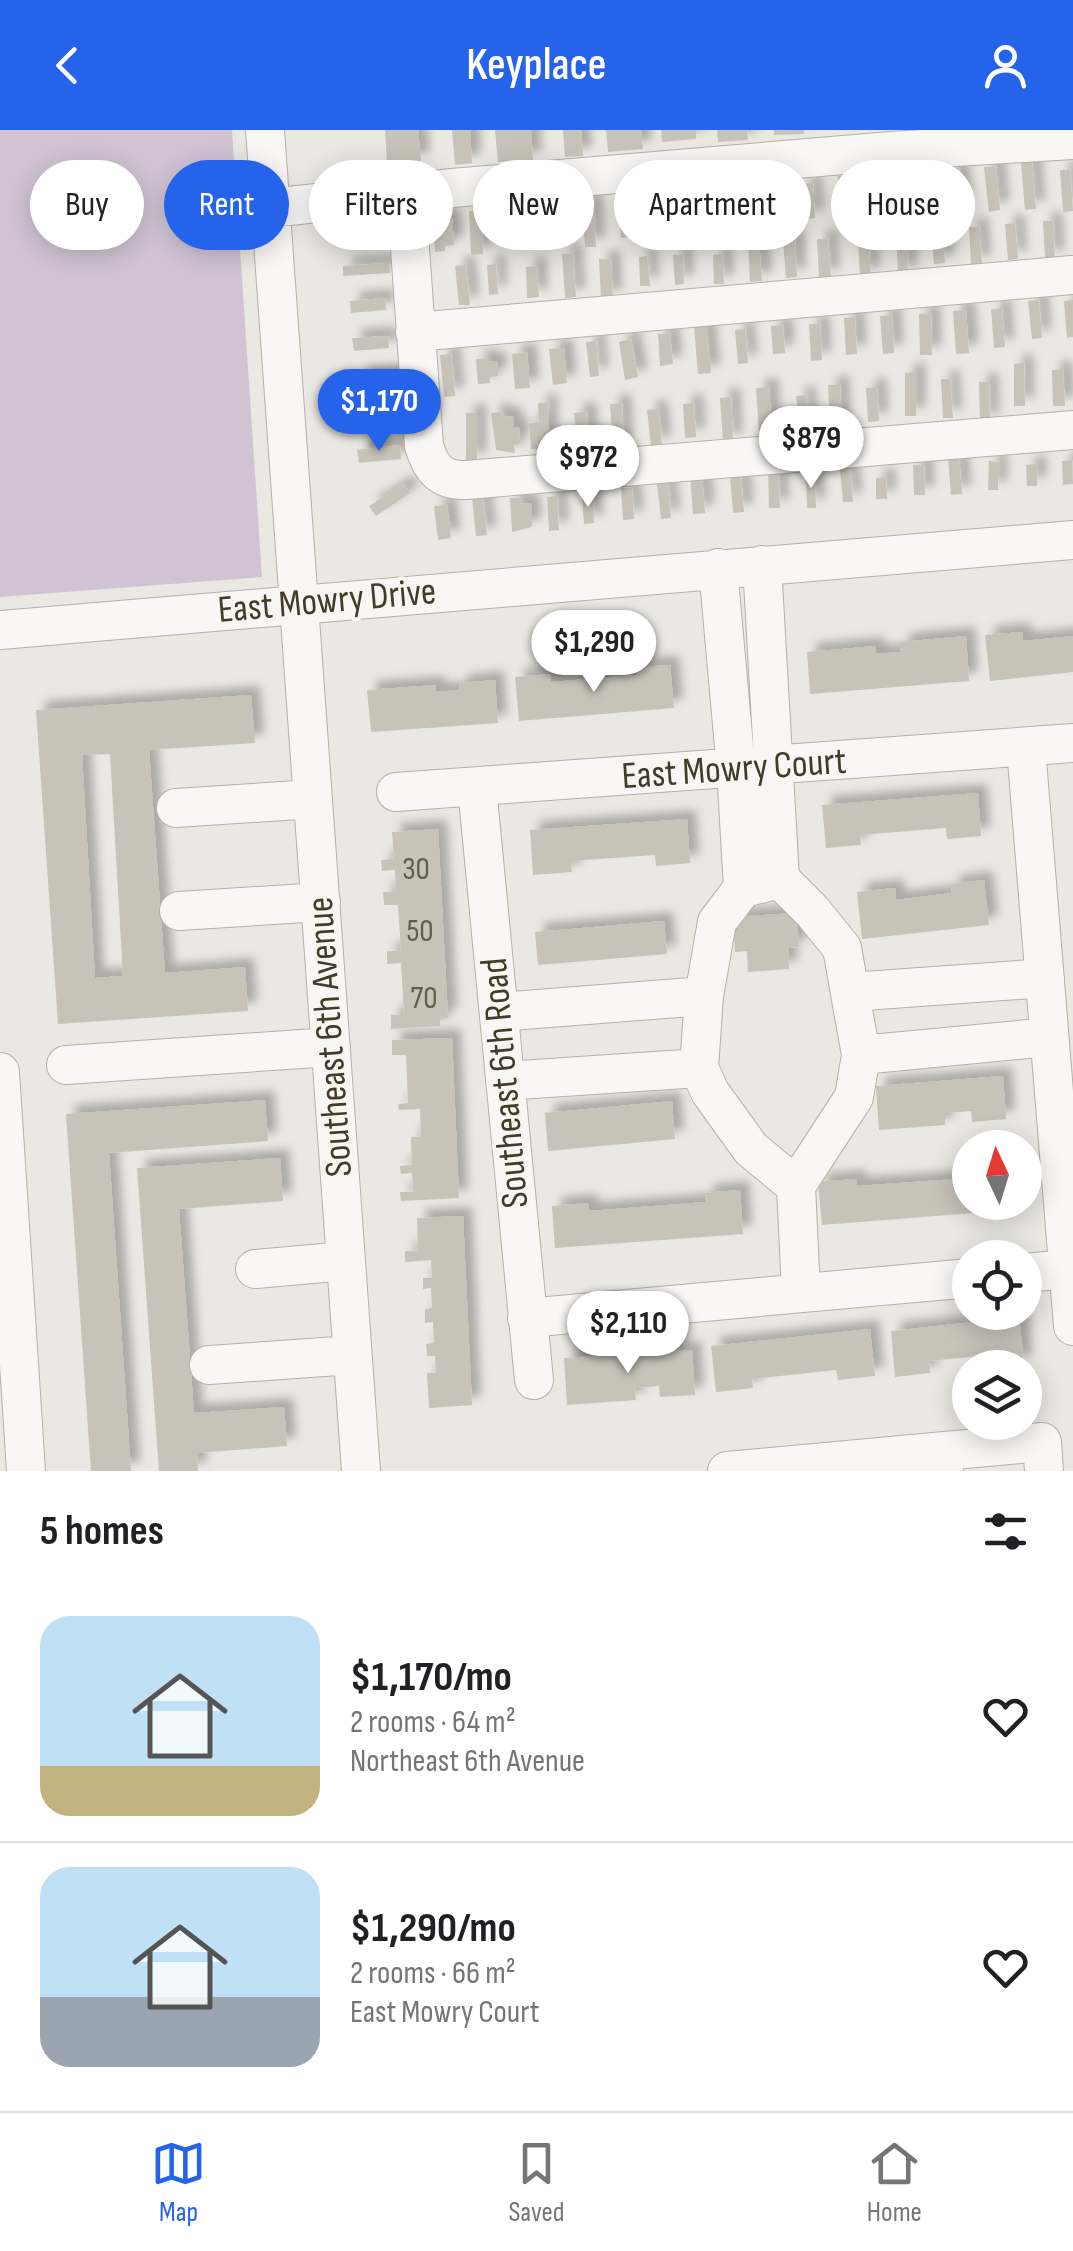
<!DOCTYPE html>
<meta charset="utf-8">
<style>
:root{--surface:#fff;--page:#f2f2f2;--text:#202124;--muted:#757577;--line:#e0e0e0;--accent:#2563eb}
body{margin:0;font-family:"Sofia Sans Condensed",sans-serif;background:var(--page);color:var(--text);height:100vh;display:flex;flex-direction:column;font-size:38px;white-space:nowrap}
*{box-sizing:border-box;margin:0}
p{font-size:32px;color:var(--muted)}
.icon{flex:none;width:55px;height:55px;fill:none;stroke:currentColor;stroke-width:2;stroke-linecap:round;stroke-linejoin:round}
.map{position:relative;height:1341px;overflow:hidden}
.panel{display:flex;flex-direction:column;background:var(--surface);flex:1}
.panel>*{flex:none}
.guide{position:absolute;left:30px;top:30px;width:1015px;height:90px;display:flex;gap:20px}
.needle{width:65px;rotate:356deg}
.buttons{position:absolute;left:952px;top:1000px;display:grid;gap:20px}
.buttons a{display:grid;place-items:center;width:90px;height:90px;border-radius:50%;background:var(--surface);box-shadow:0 5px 25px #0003;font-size:50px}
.price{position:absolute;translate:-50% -85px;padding:0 22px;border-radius:35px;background:#fff;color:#222;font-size:32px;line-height:65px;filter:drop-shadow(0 2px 5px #0008)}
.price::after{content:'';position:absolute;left:50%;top:60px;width:30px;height:22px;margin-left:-15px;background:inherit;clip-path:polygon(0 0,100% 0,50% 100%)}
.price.on{background:var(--accent);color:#fff}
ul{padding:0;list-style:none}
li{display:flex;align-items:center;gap:30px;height:250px;padding:0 40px}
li+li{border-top:2px solid var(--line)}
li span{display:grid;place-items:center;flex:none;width:280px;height:200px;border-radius:30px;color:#555}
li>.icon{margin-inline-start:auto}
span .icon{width:120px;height:120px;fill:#fffc;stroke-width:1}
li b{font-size:42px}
h2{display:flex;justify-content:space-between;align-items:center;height:120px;padding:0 40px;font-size:42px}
.chip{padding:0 35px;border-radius:45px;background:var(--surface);box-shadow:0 5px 25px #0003;font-size:35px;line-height:90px}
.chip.on{background:var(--accent);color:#fff}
header{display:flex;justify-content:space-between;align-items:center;height:130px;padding:0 40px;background:var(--accent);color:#fff;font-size:45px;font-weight:600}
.tab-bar{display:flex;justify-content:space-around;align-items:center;height:140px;border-top:2px solid var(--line);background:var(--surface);font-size:28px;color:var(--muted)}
.tab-bar a{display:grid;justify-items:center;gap:5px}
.tab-bar .on{color:var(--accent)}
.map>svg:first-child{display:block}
</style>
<header><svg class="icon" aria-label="back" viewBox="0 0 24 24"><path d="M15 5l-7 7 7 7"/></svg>Keyplace<svg class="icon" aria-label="person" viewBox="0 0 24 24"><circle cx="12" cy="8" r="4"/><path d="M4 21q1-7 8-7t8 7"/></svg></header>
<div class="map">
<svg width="1073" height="1341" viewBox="0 0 1073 1341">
<defs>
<filter id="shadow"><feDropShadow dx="9" dy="-9" stdDeviation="5" flood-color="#0004"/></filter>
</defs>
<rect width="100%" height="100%" fill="#eae8e2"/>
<!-- green -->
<path fill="#d1c3d4" d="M0,0H232L262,447L0,467Z"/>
<!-- building -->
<path fill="#c7c3b9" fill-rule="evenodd" filter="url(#shadow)" d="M385,0H418L421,31L387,33Z
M452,0H470L472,33L455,35Z
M495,0H531L533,30L498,32Z
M563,0H581L583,26L565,27Z
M606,0H641L643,19L608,22Z
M661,0H696V9L662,12Z
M717,0H747L748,10L718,12Z
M774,0H804V4L774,5Z
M1032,31L1036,79L1025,80L1021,32Z
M996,36L1000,80L989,82L984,37Z
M959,38L963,73H952L949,39Z
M1060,40H1070L1073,81L1063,82Z
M911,41H921L925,78H915Z
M849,45L852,84H841L838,46Z
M886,50L888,81L878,82L875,51Z
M813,53L815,88L804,89L803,54Z
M775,57L779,100L769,101L765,58Z
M630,62L633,107L621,108L617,63Z
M729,62H738L740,91L731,92Z
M692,65H701L703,94L694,95Z
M664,66L666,96L656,97L655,67Z
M593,71L596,117H585L582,72Z
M517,76L521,116L510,117L507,77Z
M554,79H563L565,109H556Z
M443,80L444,89L452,88L454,115L445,116V121L435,122L432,81Z
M469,81H481L483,124L471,125Z
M1043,91H1053L1055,128L1045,129Z
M1015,93L1018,129L1008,130L1005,94Z
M942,97L945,133L934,134L931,98Z
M969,97H979L982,134L971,135Z
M896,102H906L908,145L898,146Z
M868,108L871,147H860L858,109Z
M795,109L797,147L786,148L783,110Z
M817,109H828L831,147L819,148Z
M759,113L762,151L750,152L748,114Z
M562,124H573L576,167L565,168Z
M722,124L724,154H714L713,125Z
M673,125H683L684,154L675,155Z
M647,126L650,156H640L639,127Z
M599,129H611L613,168L601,169Z
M389,133L390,143L343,146V136Z
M496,134L498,164L489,165L487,135Z
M466,135L470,175H459L455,136Z
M537,136L539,167L527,168L526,137Z
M385,168L386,180L351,183L350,171Z
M1039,170L1042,208L1032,209L1028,171Z
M1073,170V207L1067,208L1064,171Z
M991,179H1002L1005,217L994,218Z
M966,180L969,223L956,224L953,181Z
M931,183L932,225H920L919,184Z
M892,185L894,223L883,224L880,186Z
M855,187L857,224L846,225L844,188Z
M809,194H820L822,230L811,231Z
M706,195L711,243L698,244L694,196Z
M783,195L785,223L773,224L771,196Z
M745,199L748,233L738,234L735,200Z
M670,203L673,234L660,236L658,204Z
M388,206L389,218L354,221L352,208Z
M631,209L638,247L625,250L619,212Z
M596,211L599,246L590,247L586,212Z
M564,218L567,253L553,255L549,219Z
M527,222L530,258L515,259L512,224Z
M451,224L455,266L444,267L440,225Z
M488,228V231H497L498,246L490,247V253L478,254L476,229Z
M1024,233L1025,276H1014V234Z
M1052,240H1063L1065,276H1053Z
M916,242V286H905V243Z
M403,243V256L359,258L358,245Z
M941,249H950L953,288H943Z
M979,252H989L990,292H980Z
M828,255H840L842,293L830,294Z
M769,257L772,301L759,302L756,258Z
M877,257L879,291L868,292L866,258Z
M806,265L809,296L800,297L796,266Z
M731,267L733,312H723L720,268Z
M538,273H548L550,321L531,319L529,293L539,292Z
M622,273L624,315L613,316L610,274Z
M694,273L696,307L685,308L683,274Z
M658,279L662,315L651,316L647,280Z
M391,281V293L354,296L353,284Z
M587,281L590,318L578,319L574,283Z
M502,282L503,287L513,286L514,298L519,297L520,314L514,315L515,323L496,320L491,283Z
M466,283H477V331H466Z
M400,315L401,329L359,333L357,320Z
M959,327L962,364L951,365L948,328Z
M1072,330L1073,354L1063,355L1062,331Z
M989,331L998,332V360H988Z
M1037,334V356H1027L1026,335Z
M913,335H924L925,365H914Z
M850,338L853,372H843L840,339Z
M768,339H778L780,378H769Z
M702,344L705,383L693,384L690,345Z
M815,344L816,378H807L806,345Z
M730,345H741L744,382L733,383Z
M886,347L887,369H876V348Z
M667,353L671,388L661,389L657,354Z
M404,354L410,363L376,386L369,376Z
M621,358H632L634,389L623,390Z
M482,365L487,405L476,406L472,367Z
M557,366L559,400L549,401L547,367Z
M582,366H593L594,393L584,394Z
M510,368H520V374L531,373L532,397L512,402Z
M447,375L451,408L438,410L434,376Z
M1022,502L1023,511L1073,506V542L990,551L985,505Z
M966,506L969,551L810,564L807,522L876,516V524L901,522L900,512Z
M670,535L674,578L519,591L515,547L551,544V552L637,545V537Z
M495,550L498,593L371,602L367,560L436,555V562L460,560L459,553Z
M251,565L255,613L149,620L165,843L245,837L248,881L58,894L36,580ZM110,624L123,846L95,848L82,625Z
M978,663L981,706L947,709L946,698L860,705L861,715L826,718L822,675Z
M687,689L690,733L656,736L655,725L571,731L572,742L533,745L530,700Z
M438,699L448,888L440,889V896L391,899V885L404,884L401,833L387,834V821H401L398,775H384L383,762H396L395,740L382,741L381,730L394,729L392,702Z
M984,750L989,795L862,809L857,762L895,758L896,770L952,763L951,754Z
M796,783L799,817L788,818L789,839L748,842L747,821L735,822L733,787Z
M664,791L667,824L538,835L535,802Z
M452,908L459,1068L401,1071L400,1062H413L412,1043L401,1044L400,1036L412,1035L411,1007H421L420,979L399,980L398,974L408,973L406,925H392V910Z
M1003,946L1006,989L972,992L971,981L945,983V995L879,1000L876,956Z
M265,970L268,1011L109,1023L131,1341H91L66,984Z
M672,971L675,1009L548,1021L545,983Z
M280,1028L283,1071L179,1079L194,1283L284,1277L287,1316L197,1323L198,1341H159L137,1038Z
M970,1048V1072H1010L1011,1080L822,1095L818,1052L857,1049V1056Z
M740,1060L743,1104L555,1118L552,1076L588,1073L589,1081L706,1072L705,1063Z
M463,1086L472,1275L429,1278L427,1243H436L435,1226H427L426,1214L434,1213L433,1192L425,1193V1179L432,1178L431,1158L423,1159V1148H432L431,1130L405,1132V1121H418L417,1088Z
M1019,1187L1024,1233L990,1237L989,1225L929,1231L930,1243L895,1247L891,1201Z
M870,1199L875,1246L838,1250L836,1240L752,1249L753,1258L716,1262L711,1216Z
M692,1220L695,1265L660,1267L659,1256L635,1258L636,1270L567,1275L564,1228Z"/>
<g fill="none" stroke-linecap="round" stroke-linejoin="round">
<!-- minor casing -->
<g stroke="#b4b1a7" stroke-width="40">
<path id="minor" d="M265,0L361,1341
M406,62L424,316C431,339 441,351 466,350L1073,300
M271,78L452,58L891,21L1073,10
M415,202L1073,145
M762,435L780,749
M718,438L736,639L743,758
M0,500L1073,410
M1026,618L1073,1196
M477,657L534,1250
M396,662L1073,613
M176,678L313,669
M179,781L321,772
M850,862L1045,848
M499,882L704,866
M861,925L1049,907
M66,935L331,917
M0,942L26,1341
M505,951L699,938
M796,1056L751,1019L710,962L699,938L704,866L717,792L743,758L780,749L812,781L842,818L861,925L854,967L796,1056L801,1163
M255,1139L346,1131
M1025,1143L1068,1139
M527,1188L970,1148
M209,1235L352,1225
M923,1323L1042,1312L1044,1341
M727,1341L923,1323L944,1341"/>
</g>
<!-- minor -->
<use href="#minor" stroke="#f9f7f5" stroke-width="38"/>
</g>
<g text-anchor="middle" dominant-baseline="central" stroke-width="8" stroke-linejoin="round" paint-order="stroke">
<!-- number labels -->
<g font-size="32" fill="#635d4e">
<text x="416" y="739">30</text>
<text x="420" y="801">50</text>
<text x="424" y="868">70</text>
</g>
<!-- street labels -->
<g font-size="38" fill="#423b2a" stroke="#f8f6f2">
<text transform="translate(327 471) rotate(-5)">East Mowry Drive</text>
<text transform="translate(734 639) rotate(-4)">East Mowry Court</text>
<text transform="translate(330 907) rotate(-94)">Southeast 6th Avenue</text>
<text transform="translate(505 953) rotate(-95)">Southeast 6th Road</text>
</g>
</g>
</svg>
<div class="buttons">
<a><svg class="needle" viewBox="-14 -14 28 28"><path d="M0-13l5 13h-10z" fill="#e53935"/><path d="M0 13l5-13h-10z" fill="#757577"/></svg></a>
<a><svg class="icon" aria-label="locate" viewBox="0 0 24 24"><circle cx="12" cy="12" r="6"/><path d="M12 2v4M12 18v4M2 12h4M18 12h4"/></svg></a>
<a><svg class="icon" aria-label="layers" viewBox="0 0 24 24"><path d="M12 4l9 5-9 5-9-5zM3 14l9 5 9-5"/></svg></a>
</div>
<b class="price on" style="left:379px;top:324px">$1,170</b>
<b class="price" style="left:811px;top:361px">$879</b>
<b class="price" style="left:588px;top:380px">$972</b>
<b class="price" style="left:594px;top:565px">$1,290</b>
<b class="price" style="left:628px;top:1246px">$2,110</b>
<div class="guide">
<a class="chip">Buy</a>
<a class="chip on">Rent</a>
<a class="chip">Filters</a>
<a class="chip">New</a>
<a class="chip">Apartment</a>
<a class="chip">House</a>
</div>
</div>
<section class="panel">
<h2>5 homes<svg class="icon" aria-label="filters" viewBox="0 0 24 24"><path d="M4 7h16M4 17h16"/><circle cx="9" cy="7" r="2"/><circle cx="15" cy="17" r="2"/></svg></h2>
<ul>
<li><span style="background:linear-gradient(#bfe0f5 75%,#c2b280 0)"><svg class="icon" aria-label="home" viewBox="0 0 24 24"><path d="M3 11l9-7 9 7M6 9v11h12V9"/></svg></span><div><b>$1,170/mo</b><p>2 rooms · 64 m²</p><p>Northeast 6th Avenue</p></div><svg class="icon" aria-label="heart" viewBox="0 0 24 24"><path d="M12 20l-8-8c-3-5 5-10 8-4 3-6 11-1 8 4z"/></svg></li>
<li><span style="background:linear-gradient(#bfe0f5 65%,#9aa5b1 0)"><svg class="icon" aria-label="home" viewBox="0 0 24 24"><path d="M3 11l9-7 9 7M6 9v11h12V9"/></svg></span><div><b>$1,290/mo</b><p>2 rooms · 66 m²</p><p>East Mowry Court</p></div><svg class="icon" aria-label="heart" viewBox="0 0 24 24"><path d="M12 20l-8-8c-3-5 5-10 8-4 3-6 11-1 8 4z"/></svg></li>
</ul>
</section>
<nav class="tab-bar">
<a class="on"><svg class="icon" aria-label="map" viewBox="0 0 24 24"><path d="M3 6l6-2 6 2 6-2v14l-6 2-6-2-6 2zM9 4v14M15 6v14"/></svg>Map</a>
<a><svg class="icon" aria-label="saved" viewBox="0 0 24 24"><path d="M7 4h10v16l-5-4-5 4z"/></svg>Saved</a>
<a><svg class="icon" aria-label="home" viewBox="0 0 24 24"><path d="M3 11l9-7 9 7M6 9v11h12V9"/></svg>Home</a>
</nav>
